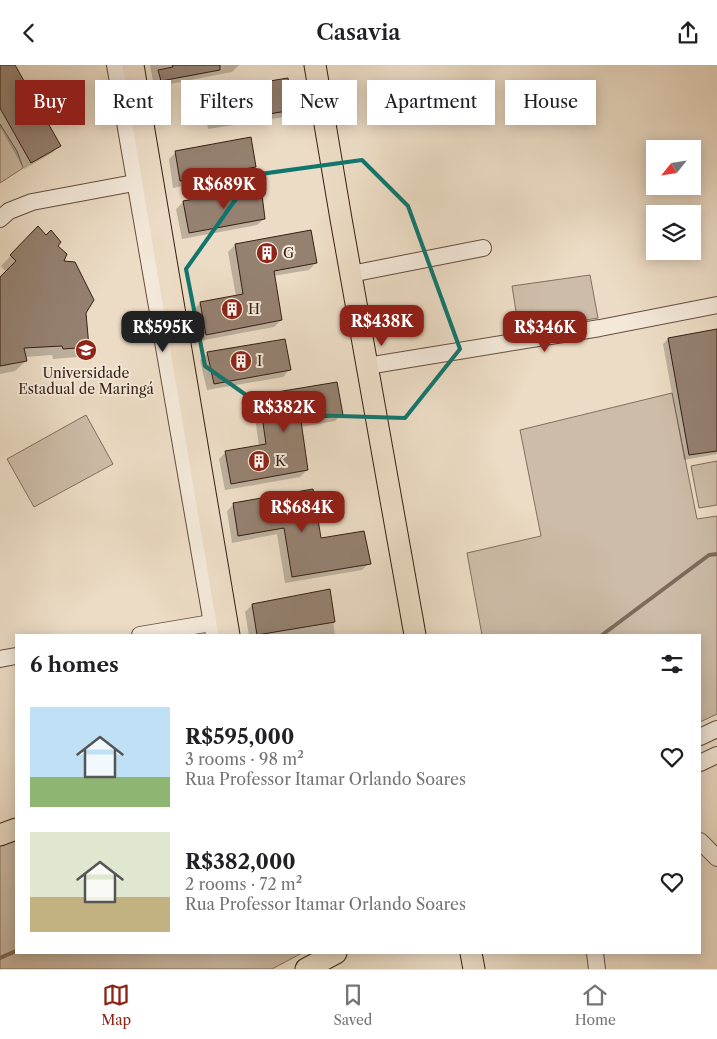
<!DOCTYPE html>
<meta charset="utf-8">
<style>
:root{--surface:#fff;--page:#f6f6f6;--text:#202124;--muted:#757577;--line:#e0e0e0;--accent:#8f2418}
body{margin:0;font-family:"Libre Caslon Text",serif;background:var(--page);color:var(--text);height:100vh;display:flex;flex-direction:column;font-size:19px;white-space:nowrap}
*{box-sizing:border-box;margin:0}
p{font-size:16px;color:var(--muted)}
.icon{flex:none;width:28px;height:28px;fill:none;stroke:currentColor;stroke-width:2;stroke-linecap:round;stroke-linejoin:round}
.map{position:relative;flex:1;overflow:hidden}
.drawer{position:absolute;left:15px;top:569px;width:686px;height:320px;display:flex;flex-direction:column;background:var(--surface);border-radius:0px;box-shadow:0 2px 12px #0003}
.drawer>*{flex:none}
.guide{position:absolute;left:15px;top:15px;width:688px;height:45px;display:flex;gap:10px}
.needle{width:32px;rotate:240deg}
.buttons{position:absolute;left:646px;top:75px;display:grid;gap:10px}
.buttons a{display:grid;place-items:center;width:55px;height:55px;border-radius:0px;background:var(--surface);box-shadow:0 2px 12px #0003;font-size:25px}
.price{position:absolute;translate:-50% -42px;padding:0 11px;border-radius:10px;background:var(--accent);color:#fff;font-size:16px;line-height:32px;filter:drop-shadow(0 1px 2px #0008)}
.price::after{content:'';position:absolute;left:50%;top:30px;width:15px;height:11px;margin-left:-8px;background:inherit;clip-path:polygon(0 0,100% 0,50% 100%)}
.price.current{background:#222;color:#fff}
ul{padding:0;list-style:none}
li{display:flex;align-items:center;gap:15px;height:125px;padding:0 15px}
li span{display:grid;place-items:center;flex:none;width:140px;height:100px;border-radius:0px;color:#555}
li>.icon{margin-inline-start:auto}
span .icon{width:60px;height:60px;fill:#fffc;stroke-width:1}
li b{font-size:21px}
h2{display:flex;justify-content:space-between;align-items:center;height:60px;padding:0 15px;font-size:21px}
.pill{padding:0 18px;border-radius:0px;background:var(--surface);box-shadow:0 2px 12px #0003;font-size:18px;line-height:45px}
.pill.current{background:var(--accent);color:#fff}
header{display:flex;justify-content:space-between;align-items:center;height:65px;padding:0 15px;background:var(--surface);font-size:22px;font-weight:600}
.tab-bar{display:flex;justify-content:space-around;align-items:center;height:70px;border-top:1px solid var(--line);background:var(--surface);font-size:14px;color:var(--muted)}
.tab-bar a{display:grid;justify-items:center;gap:2px}
.tab-bar .current{color:var(--accent)}
.map>svg:first-child{display:block}
</style>
<header><svg class="icon" aria-label="back" viewBox="0 0 24 24"><path d="M15 5l-7 7 7 7"/></svg>Casavia<svg class="icon" aria-label="share" viewBox="0 0 24 24"><path d="M12 15V3M7 8l5-5 5 5M5 13v7h14v-7"/></svg></header>
<div class="map">
<svg width="717" height="904" viewBox="0 0 717 904">
<rect width="100%" height="100%" fill="#ecdcc5"/>
<filter id="stains"><feTurbulence type="fractalNoise" baseFrequency=".004" numOctaves="4"/><feColorMatrix values="0 0 0 0 .2 0 0 0 0 .09 0 0 0 0 .02 0 0 0 .5 -.17"/></filter>
<radialGradient id="worn" r=".72"><stop offset=".6" stop-color="#630" stop-opacity="0"/><stop offset="1" stop-color="#630" stop-opacity=".3"/></radialGradient>
<!-- green -->
<path fill="#cdbca7" stroke="#826e5e" d="M0,59L17,86L23,103L0,118Z
M590,210L598,253L519,266L512,221Z
M672,328L697,454L717,451V649L700,657V570H482L467,488L541,471L520,365Z
M86,350L113,399L34,442L7,394Z
M717,396V440L699,443L691,401Z
M16,773V888H302L272,904H0V778Z"/>
<!-- shadow -->
<path fill="#0003" d="M0,0H13L59,81L52,88L24,104L0,62Z
M150,0H239L232,7L154,22Z
M209,27L291,45L284,52L208,64L202,34Z
M176,87L255,101L248,108L173,123L169,94Z
M183,137L264,154L257,160L182,174L176,144Z
M28,173L56,182L85,247L87,282L77,292L53,294L52,290L25,292L26,296L15,306L0,309V213L6,207L1,201Z
M235,180L316,198L309,205L273,211L281,255L274,262L199,276L193,245L200,238L236,231L228,187Z
M717,265V389L684,395L663,279L668,274Z
M207,289L289,305L283,312L207,325L200,295Z
M260,331L341,350L335,356L301,362L307,405L300,412L225,425L219,394L226,387L259,381L253,338Z
M234,439L320,474L369,498L362,505L285,518L277,469L232,478L227,446Z
M329,525L335,570H249L245,547L252,540Z"/>
<g fill="none" stroke-linecap="round" stroke-linejoin="round">
<!-- stream -->
<path stroke="#7e6a5a" stroke-width="4" d="M602,570L709,490L717,489
M0,893L16,886"/>
</g>
<!-- building -->
<path fill="#958170" stroke="#361f14" d="M0,0H15L61,81L31,98L0,43Z
M172,0H220V5L161,16L158,5L173,2Z
M288,13L293,45L215,58L208,26Z
M251,72L256,102L180,116L175,86Z
M261,122L265,154L189,168L183,136Z
M38,161L46,170L51,165L61,177L58,181L67,189L64,196L75,197L94,235L86,248L89,282L63,284L62,281L24,283L27,296L0,301V212L16,196L10,190Z
M311,165L317,198L274,206L282,255L206,270L200,237L243,229L235,179Z
M717,264V386L689,390L668,273Z
M285,274L291,305L214,319L207,287Z
M337,317L343,350L301,356L308,405L231,419L225,386L266,379L259,330Z
M313,424L321,473L364,466L371,499L292,512L284,463L238,471L233,438Z
M330,524L335,557L257,570L252,539Z"/>
<g fill="none" stroke-linecap="round" stroke-linejoin="round">
<!-- minor casing -->
<g stroke="#644e40" stroke-width="18">
<path id="minor" d="M115,0L214,570
M0,154L9,146L32,137L134,118
M351,209L483,183
M367,301L600,263L717,240
M140,570L211,558
M0,594L16,591
M700,672L717,664
M700,698L717,690
M700,776L717,793
M595,888L597,904"/>
</g>
<!-- major casing -->
<g stroke="#361f14" stroke-width="23">
<path id="major" d="M133,0L229,570
M315,0L341,154L415,570
M0,770L16,764
M471,888L474,904
M306,904L336,888"/>
</g>
<!-- minor -->
<use href="#minor" stroke="#f3e8d9" stroke-width="16"/>
<!-- major -->
<use href="#major" stroke="#ecdcc5" stroke-width="21"/>
</g>
<!-- marked area -->
<path fill="none" stroke="#0f766e" stroke-width="4" stroke-linejoin="round" d="M362,95L408,141L460,284L405,353L273,349L205,301L186,204L253,110Z"/>
<!-- icons -->
<defs>
<g id="building-disc" transform="scale(1.125)"><circle r="9.5" fill="#8f2418" stroke="#f3e8d9"/><path d="M-4-6H4V6H1V3H-1V6H-4ZM-2.5-4.3h1.7v1.8h-1.7ZM.8-4.3h1.7v1.8H.8ZM-2.5-1h1.7V.8h-1.7ZM.8-1h1.7V.8H.8Z" fill="#fff"/></g>
<g id="university-disc" transform="scale(1.125)"><circle r="9.5" fill="#8f2418" stroke="#f3e8d9"/><path d="M0-5L7-2L0 1L-7-2ZM-4 1L0 2.5L4 1V4Q0 6-4 4Z" fill="#fff"/></g>
</defs>
<g fill-rule="evenodd">
<use href="#building-disc" x="267" y="188"/>
<use href="#building-disc" x="232" y="244"/>
<use href="#university-disc" x="86" y="285"/>
<use href="#building-disc" x="241" y="296"/>
<use href="#building-disc" x="259" y="396"/>
</g>
<g text-anchor="middle" dominant-baseline="central" stroke-width="4" stroke-linejoin="round" paint-order="stroke">
<!-- poi labels -->
<g font-size="14" fill="#361f14" stroke="#f3e8d9" text-anchor="start">
<text x="283" y="188">G</text>
<text x="248" y="244">H</text>
<text x="257" y="296">I</text>
<text x="86" y="308" text-anchor="middle">Universidade<tspan x="86" dy="16">Estadual de Maringá</tspan></text>
<text x="275" y="396">K</text>
</g>
</g>
<rect width="100%" height="100%" filter="url(#stains)"/>
<rect width="100%" height="100%" fill="url(#worn)"/>
</svg>
<div class="buttons">
<a><svg class="needle" viewBox="-14 -14 28 28"><path d="M0-13l5 13h-10z" fill="#e53935"/><path d="M0 13l5-13h-10z" fill="#757577"/></svg></a>
<a><svg class="icon" aria-label="layers" viewBox="0 0 24 24"><path d="M12 4l9 5-9 5-9-5zM3 14l9 5 9-5"/></svg></a>
</div>
<b class="price" style="left:224px;top:145px">R$689K</b>
<b class="price" style="left:382px;top:282px">R$438K</b>
<b class="price current" style="left:163px;top:288px">R$595K</b>
<b class="price" style="left:545px;top:288px">R$346K</b>
<b class="price" style="left:284px;top:368px">R$382K</b>
<b class="price" style="left:302px;top:468px">R$684K</b>
<div class="guide">
<a class="pill current">Buy</a>
<a class="pill">Rent</a>
<a class="pill">Filters</a>
<a class="pill">New</a>
<a class="pill">Apartment</a>
<a class="pill">House</a>
</div>
<section class="drawer">
<h2>6 homes<svg class="icon" aria-label="filters" viewBox="0 0 24 24"><path d="M4 7h16M4 17h16"/><circle cx="9" cy="7" r="2"/><circle cx="15" cy="17" r="2"/></svg></h2>
<ul>
<li><span style="background:linear-gradient(#bfe0f5 70%,#8fb573 0)"><svg class="icon" aria-label="home" viewBox="0 0 24 24"><path d="M3 11l9-7 9 7M6 9v11h12V9"/></svg></span><div><b>R$595,000</b><p>3 rooms · 98 m²</p><p>Rua Professor Itamar Orlando Soares</p></div><svg class="icon" aria-label="heart" viewBox="0 0 24 24"><path d="M12 20l-8-8c-3-5 5-10 8-4 3-6 11-1 8 4z"/></svg></li>
<li><span style="background:linear-gradient(#dfe7d0 65%,#c2b280 0)"><svg class="icon" aria-label="home" viewBox="0 0 24 24"><path d="M3 11l9-7 9 7M6 9v11h12V9"/></svg></span><div><b>R$382,000</b><p>2 rooms · 72 m²</p><p>Rua Professor Itamar Orlando Soares</p></div><svg class="icon" aria-label="heart" viewBox="0 0 24 24"><path d="M12 20l-8-8c-3-5 5-10 8-4 3-6 11-1 8 4z"/></svg></li>
</ul>
</section>
</div>
<nav class="tab-bar">
<a class="current"><svg class="icon" aria-label="map" viewBox="0 0 24 24"><path d="M3 6l6-2 6 2 6-2v14l-6 2-6-2-6 2zM9 4v14M15 6v14"/></svg>Map</a>
<a><svg class="icon" aria-label="saved" viewBox="0 0 24 24"><path d="M7 4h10v16l-5-4-5 4z"/></svg>Saved</a>
<a><svg class="icon" aria-label="home" viewBox="0 0 24 24"><path d="M3 11l9-7 9 7M6 9v11h12V9"/></svg>Home</a>
</nav>
